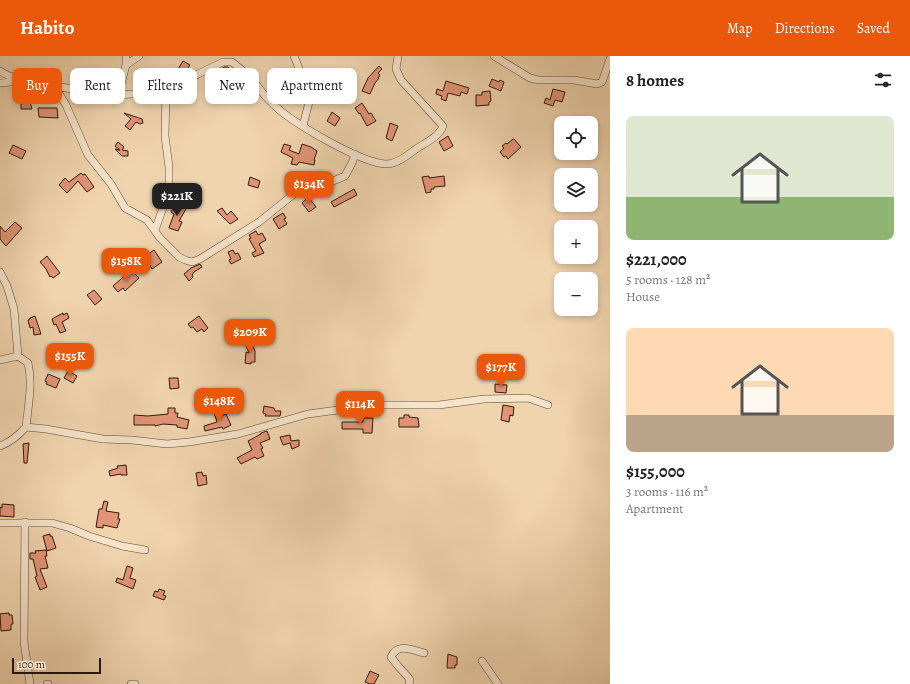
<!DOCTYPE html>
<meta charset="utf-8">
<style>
:root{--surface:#fff;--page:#f2f2f2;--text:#222;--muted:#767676;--accent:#ea580c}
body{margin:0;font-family:Alegreya,serif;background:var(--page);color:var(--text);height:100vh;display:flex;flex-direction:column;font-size:15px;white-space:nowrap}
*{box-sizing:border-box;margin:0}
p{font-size:13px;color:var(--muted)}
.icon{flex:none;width:22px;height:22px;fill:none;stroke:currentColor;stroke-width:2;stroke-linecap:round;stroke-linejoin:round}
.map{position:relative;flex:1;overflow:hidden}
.sheet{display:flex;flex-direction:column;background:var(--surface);width:300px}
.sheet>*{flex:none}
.guide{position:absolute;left:12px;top:12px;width:380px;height:36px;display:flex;gap:8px}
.buttons{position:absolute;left:554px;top:60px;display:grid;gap:8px}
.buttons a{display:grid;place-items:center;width:44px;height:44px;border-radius:8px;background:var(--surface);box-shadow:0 2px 6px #0003;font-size:20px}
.scale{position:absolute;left:12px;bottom:10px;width:89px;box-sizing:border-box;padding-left:4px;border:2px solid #2e180a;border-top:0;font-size:11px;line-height:14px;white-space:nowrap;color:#2e180a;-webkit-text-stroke:3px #f5e3ca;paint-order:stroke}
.price{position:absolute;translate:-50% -34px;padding:0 9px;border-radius:8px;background:var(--accent);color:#fff;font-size:13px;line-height:26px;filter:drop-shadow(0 1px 2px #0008)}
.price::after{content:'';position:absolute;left:50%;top:24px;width:12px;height:9px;margin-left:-6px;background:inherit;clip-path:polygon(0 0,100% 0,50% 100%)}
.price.selected{background:#222;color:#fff}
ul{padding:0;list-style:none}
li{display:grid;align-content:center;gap:8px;height:212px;padding:0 16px}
li span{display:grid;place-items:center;height:124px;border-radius:8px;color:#555}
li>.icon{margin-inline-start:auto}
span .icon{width:72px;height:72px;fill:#fffc;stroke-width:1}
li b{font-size:17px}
h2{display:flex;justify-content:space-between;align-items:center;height:48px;padding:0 16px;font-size:17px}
.tag{padding:0 14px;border-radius:8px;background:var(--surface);box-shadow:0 2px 6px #0003;font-size:14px;line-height:36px}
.tag.selected{background:var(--accent);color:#fff}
header{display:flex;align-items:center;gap:24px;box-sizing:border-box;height:56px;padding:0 20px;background:var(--accent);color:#fff}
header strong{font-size:19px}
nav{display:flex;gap:22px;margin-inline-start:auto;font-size:14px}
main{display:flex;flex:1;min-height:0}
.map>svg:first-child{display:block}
</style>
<header>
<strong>Habito</strong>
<nav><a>Map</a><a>Directions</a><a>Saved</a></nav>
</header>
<main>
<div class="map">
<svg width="610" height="628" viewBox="0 0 610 628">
<rect width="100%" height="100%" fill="#f0d4ae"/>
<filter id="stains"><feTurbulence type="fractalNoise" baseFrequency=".005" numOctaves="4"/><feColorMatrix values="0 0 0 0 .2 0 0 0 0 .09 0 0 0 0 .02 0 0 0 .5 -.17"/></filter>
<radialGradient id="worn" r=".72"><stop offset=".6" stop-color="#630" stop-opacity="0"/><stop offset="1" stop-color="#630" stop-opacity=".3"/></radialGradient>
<!-- building -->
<path fill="#e29576" stroke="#2e180a" d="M183,5L190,9L184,18L182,17L179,20L175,18Z
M379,10L382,13L378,17L380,19L378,22H379L375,27L370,38L362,35L368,22Z
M224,11H228L236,19L229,25L220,14Z
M137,13L149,15L147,24L135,22Z
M283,15H287L289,23L293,27L290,30L286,31Z
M492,23L499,26L500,24L504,26L501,35L489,30Z
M446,25L469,32L467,38L461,36L460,40L448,37L446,45L441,43L442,40L436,38L437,33L443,35Z
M553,33L565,36L562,46L555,44L553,50L544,47L546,42L550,44Z
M490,35L491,45L489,46V49L476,50V39H482V36Z
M29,42L32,53H21V46H23V43Z
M362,47L369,58L371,57L376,65L367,70L360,57L359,58L355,52Z
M38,52H57L58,62L39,61Z
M332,56L340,62L335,70L327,65Z
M124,57L142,63L143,67L140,68L136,66L130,74L125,70L131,63Z
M390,67L398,70L392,85L386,82Z
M448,80L453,90L444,95L439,86Z
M513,83H514L521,91L508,103L506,100L504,101L500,96L504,92L502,90L506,87L507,88Z
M118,86L124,91L122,94L128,95V100H122L115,93L120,94L115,90Z
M284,88L291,90L289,94L299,98L302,88L311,91L317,95L314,104H315L314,109L299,106L297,109L291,108L293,102L281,96Z
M13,89L26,95L22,103L9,97Z
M81,117L83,119L85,118L94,131L87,136L78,125L67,137L59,129L65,122L69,126Z
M429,120V122L444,120L445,130L434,131V133H431V136L426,137L422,121Z
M250,121L260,125L258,132L248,129Z
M354,133L357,139L334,151L331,146Z
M306,143L308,145L310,143L316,151L309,156L302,147Z
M176,147L186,153L179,165L182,166L178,175L169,172L174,158L171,156Z
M222,152L227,159L231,155L238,163L230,168L217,155Z
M283,157L286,162L284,163L287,168L279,173L273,163Z
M15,166L22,172L6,190L0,183V170L5,176Z
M256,175L258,179L262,177L266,184L259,188L264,197L254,201L252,197L256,195L249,183L251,182L249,179Z
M154,194L162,206L152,213L144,201Z
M233,194L235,198L238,197L241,203L231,208L229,204L231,203L228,196Z
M47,200L60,217L53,222L51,220L50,221L46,213L40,206Z
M200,208L202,211L194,216L192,219L193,221L189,225L184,218L191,212Z
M129,216L131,218L133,216L139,222L125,235L123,232L118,236L113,230Z
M94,234L102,243L95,249L87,239Z
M63,257V259L67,257L69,262L62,266L66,275L60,277L56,268L54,269L52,263Z
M35,260L41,278L34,279L33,271L30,272L28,264L30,263V262Z
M199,260L208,272L204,276L202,273L197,276L193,271L191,272L188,268Z
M251,285L255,295V306H251V308L245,307L246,296L249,297L245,287Z
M68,315L77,320L73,327L64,322Z
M48,318L60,323L56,332L46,328L47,326L45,325Z
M169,322H178L179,332L170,333Z
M495,328L507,329L506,337L495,336Z
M503,349L514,351L513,360L510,359L509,366L501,364Z
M264,350L274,352L275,355H281L280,360H265L266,358L263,357Z
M168,352H175V357H178L177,361L189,364L187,373L177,371V369L163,368L155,370V369H134V359L148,360L168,358Z
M218,354L221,360L226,358L231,369L223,373L222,371L205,375L204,370L217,366L214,356Z
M404,359H409V361L418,362L419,371H399V362H404Z
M363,362H373L372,377H363V373H342V366H363Z
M267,375L270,383L260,387L263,392L261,393L264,400L257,403L255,401L241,408L237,402L252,394L248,385L261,378V377Z
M290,379L291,385L299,384V390L292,393L290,387L283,389L280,381Z
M29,387L27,407H24L23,388Z
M126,409L127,419H121V418L110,420L109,415L118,412L117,410Z
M202,416L203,420L206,419L207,428L198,430L196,417Z
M104,445L108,446L106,455L119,457L118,463H120L117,472L103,469V472L96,471L99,453H102Z
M2,448L14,449V461L0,460V451L2,452Z
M50,478V480H52L56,492L47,495L43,480Z
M46,494L47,500H45L48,512L40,513L47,531L40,534L35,521L37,520L33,503H30V497H36L35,495Z
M127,510L133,512L130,522L136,524L133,533L116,526L117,522L123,524Z
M159,533L165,535L163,539L166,540L164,544L153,540L155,535L158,536Z
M9,557V559H12L13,568H11V574L1,575L0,558Z
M448,598L457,601V609H455V612H447Z
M370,615L379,619L374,628H370L365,626Z"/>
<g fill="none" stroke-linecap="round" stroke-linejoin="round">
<!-- minor casing -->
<g stroke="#5e4733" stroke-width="8">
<path id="minor" d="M294,0L308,35L310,42L303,70
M494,0L530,22L538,24H574L597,28L602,26L610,3
M126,9L139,0
M0,15L9,20L71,33L118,39L146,37L172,34L198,18L223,6H232C240,12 249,20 256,28C261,35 266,42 272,47C290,66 361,107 386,108C397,108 408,99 416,93C425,87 439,81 443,70L401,24L396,13L398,0
M0,27L22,25
M54,29L66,49L88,99L111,128L125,152L147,164L160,182L179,201L185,204L192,206L200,203L259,166L299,134L311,128L333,125L345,120L352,107L355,98
M118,39L126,9V0
M155,174L168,138L169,126V111L165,80L166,35
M0,216L7,230L14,253L18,300
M0,304L18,300L28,307C33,328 28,350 26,371
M0,390C11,386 18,380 26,371L46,373L103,383L132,384L167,388L189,386L238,378L308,358L375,349H439L484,343L528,342L548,349
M25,466L24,586L30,628
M0,467H52L70,472L89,480L122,490L145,494
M482,605L498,628
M47,628H48
M131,628H135
M409,628L410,624L408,621L398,610L391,601C398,586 412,594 424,597"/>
</g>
<!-- minor -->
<use href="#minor" stroke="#f5e3ca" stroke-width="7"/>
</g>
<rect width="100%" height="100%" filter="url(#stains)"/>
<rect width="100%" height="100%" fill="url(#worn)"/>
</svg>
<div class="buttons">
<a><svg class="icon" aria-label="locate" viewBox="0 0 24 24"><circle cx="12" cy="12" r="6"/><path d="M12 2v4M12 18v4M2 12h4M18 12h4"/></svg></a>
<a><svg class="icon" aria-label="layers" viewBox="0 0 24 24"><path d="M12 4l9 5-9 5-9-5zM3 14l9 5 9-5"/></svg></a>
<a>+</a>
<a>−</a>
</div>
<div class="scale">100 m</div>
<b class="price" style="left:309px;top:149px">$134K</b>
<b class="price selected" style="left:177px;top:161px">$221K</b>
<b class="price" style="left:126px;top:226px">$158K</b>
<b class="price" style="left:250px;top:297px">$209K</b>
<b class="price" style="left:70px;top:321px">$155K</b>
<b class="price" style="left:501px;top:332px">$177K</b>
<b class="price" style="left:219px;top:366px">$148K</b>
<b class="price" style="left:360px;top:369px">$114K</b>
<div class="guide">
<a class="tag selected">Buy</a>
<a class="tag">Rent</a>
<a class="tag">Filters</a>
<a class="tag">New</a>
<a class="tag">Apartment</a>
</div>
</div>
<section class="sheet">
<h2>8 homes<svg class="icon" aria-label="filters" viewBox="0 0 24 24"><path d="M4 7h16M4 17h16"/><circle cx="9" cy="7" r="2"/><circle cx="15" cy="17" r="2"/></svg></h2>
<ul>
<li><span style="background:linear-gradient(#dfe7d0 65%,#8fb573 0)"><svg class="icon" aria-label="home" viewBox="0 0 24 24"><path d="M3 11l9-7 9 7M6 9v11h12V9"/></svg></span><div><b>$221,000</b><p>5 rooms · 128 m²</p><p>House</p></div></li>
<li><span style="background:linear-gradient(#ffd9b3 70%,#b9a48a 0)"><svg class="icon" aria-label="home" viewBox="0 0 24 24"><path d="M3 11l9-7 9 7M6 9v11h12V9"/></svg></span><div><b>$155,000</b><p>3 rooms · 116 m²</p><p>Apartment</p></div></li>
</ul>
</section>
</main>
